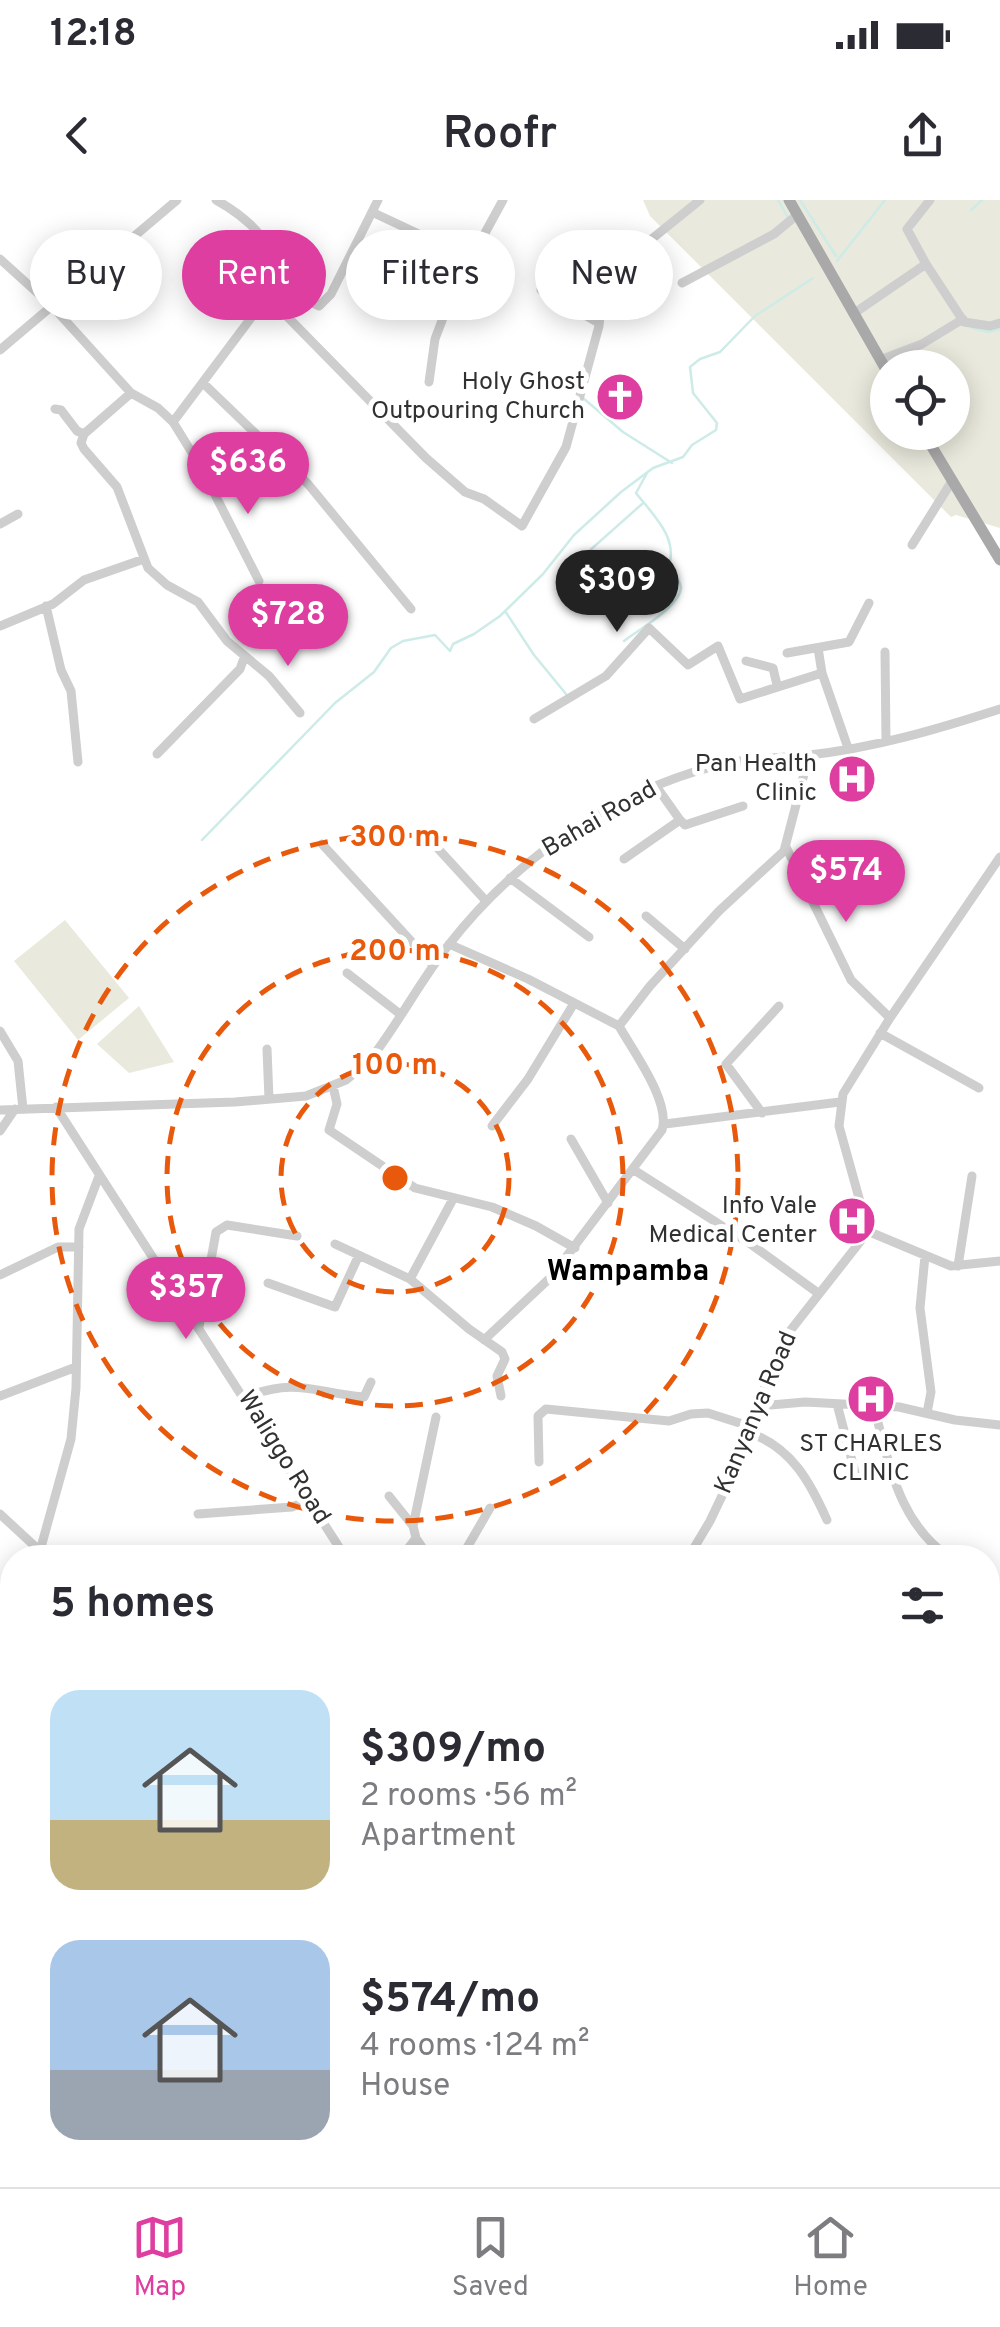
<!DOCTYPE html>
<meta charset="utf-8">
<style>
:root{--surface:#fff;--page:#f2f2f3;--text:#2b2b33;--muted:#7c7c81;--line:#e1e1e2;--accent:#dd3ea0}
body{margin:0;font-family:Overpass,sans-serif;background:var(--page);color:var(--text);height:100vh;display:flex;flex-direction:column;font-size:38px;white-space:nowrap}
*{box-sizing:border-box;margin:0}
p{font-size:32px;color:var(--muted)}
.icon{flex:none;width:55px;height:55px;fill:none;stroke:currentColor;stroke-width:2;stroke-linecap:round;stroke-linejoin:round}
.map{position:relative;flex:1;overflow:hidden}
.drawer{position:absolute;left:0px;top:1345px;width:1000px;height:642px;display:flex;flex-direction:column;background:var(--surface);border-radius:40px 40px 0 0;box-shadow:0 5px 25px #0003}
.drawer>*{flex:none}
.top-card{position:absolute;left:30px;top:30px;width:940px;height:90px;display:flex;gap:20px}
.tools{position:absolute;left:870px;top:150px;display:grid;gap:20px}
.tools a{display:grid;place-items:center;width:100px;height:100px;border-radius:50%;background:var(--surface);box-shadow:0 5px 25px #0003;font-size:50px}
.price{position:absolute;translate:-50% -85px;padding:0 22px;border-radius:35px;background:var(--accent);color:#fff;font-size:32px;line-height:65px;filter:drop-shadow(0 2px 5px #0008)}
.price::after{content:'';position:absolute;left:50%;top:60px;width:30px;height:22px;margin-left:-15px;background:inherit;clip-path:polygon(0 0,100% 0,50% 100%)}
.price.selected{background:#222;color:#fff}
ul{padding:0;list-style:none}
li{display:flex;align-items:center;gap:30px;height:250px;padding:0 50px}
li span{display:grid;place-items:center;flex:none;width:280px;height:200px;border-radius:30px;color:#555}
li>.icon{margin-inline-start:auto}
span .icon{width:120px;height:120px;fill:#fffc;stroke-width:1}
li b{font-size:42px}
h2{display:flex;justify-content:space-between;align-items:center;height:120px;padding:0 50px;font-size:42px}
.chip{padding:0 35px;border-radius:45px;background:var(--surface);box-shadow:0 5px 25px #0003;font-size:35px;line-height:90px}
.chip.selected{background:var(--accent);color:#fff}
.status{display:flex;justify-content:space-between;align-items:center;height:70px;padding:0 50px;background:var(--surface);direction:ltr}
.status svg{height:28px;fill:currentColor}
header{display:flex;justify-content:space-between;align-items:center;height:130px;padding:0 50px;background:var(--surface);font-size:45px;font-weight:600}
.dock{display:flex;justify-content:space-around;align-items:center;height:140px;border-top:2px solid var(--line);background:var(--surface);font-size:28px;color:var(--muted)}
.dock a{display:grid;justify-items:center;gap:5px}
.dock .selected{color:var(--accent)}
.map>svg:first-child{display:block}
</style>
<div class="status"><b>12:18</b><svg viewBox="0 0 49 12"><path d="M0 12V9h3v3zM5 12V6h3v6zM10 12V3h3v9zM15 12V0h3v12zM26 1h20v11H26zM47 4h2v5h-2z"/></svg></div>
<header><svg class="icon" aria-label="back" viewBox="0 0 24 24"><path d="M15 5l-7 7 7 7"/></svg>Roofr<svg class="icon" aria-label="share" viewBox="0 0 24 24"><path d="M12 15V3M7 8l5-5 5 5M5 13v7h14v-7"/></svg></header>
<div class="map">
<svg width="1000" height="1987" viewBox="0 0 1000 1987">
<rect width="100%" height="100%" fill="#fff"/>
<!-- green -->
<path fill="#eae9dd" fill-rule="evenodd" d="M643,0H1000V328L956,315L951,317L650,16ZM888,168H952V232H888Z
M65,720L129,798L78,840L14,761Z
M139,806L174,862L129,873L97,844Z"/>
<g fill="none" stroke-linecap="round" stroke-linejoin="round">
<!-- stream -->
<path stroke="#cdebe7" stroke-width="2.5" d="M778,0L787,16
M800,0L836,56
M971,10L982,0
M837,61L885,0
M972,128L988,132L1000,129
M583,198L623,232L672,263
M561,376L642,304
M505,411L534,455L566,494
M624,441C637,431 682,405 681,387C680,380 674,373 669,366C678,337 653,315 636,293L647,273
M202,640L335,503L374,472L391,448L403,441L435,435L450,451L453,444L474,434L500,416L543,374L574,335L621,292L653,268L683,257L692,245L716,230L717,223L693,193L690,167L700,159L720,152L755,116L813,78"/>
<!-- minor -->
<path stroke="#cecece" stroke-width="9" d="M216,0C236,11 256,27 269,46C284,67 293,97 319,106L331,94L378,0
M374,13L455,51L468,52L485,33L503,0
M0,59L53,107L131,193L158,208L173,222L202,269L259,381
M926,64L907,29L930,0
M682,83L774,34L797,15
M541,90L599,123
M268,97L426,258L465,292L484,299L522,326L566,247L599,126L602,94L611,76L622,63L700,0
M853,114L926,64L964,122L990,126L1000,123
M0,150L177,0
M880,160L922,144L963,119
M429,182L435,139L468,52
M203,183L308,284L411,409
M131,193L84,234L81,243L84,249L117,287L148,368L167,385L198,402L227,441L269,476L300,513
M55,209L61,210L77,231L84,234
M173,222L257,110L287,79
M0,324L18,314
M912,345L952,281
M46,406L61,470L71,491L78,562
M0,426L53,404L84,380L144,359
M818,448L822,473L848,548
M885,452L886,541
M787,453L849,442L869,403
M746,461L773,468L777,485
M534,519L606,476L649,428L688,465L718,446L740,499L822,473
M157,554L240,469L244,458
M680,620L685,625L743,606
M431,641L486,701
M322,644L433,765
M786,647L851,780L890,818
M624,659L680,620L656,586
M510,678L589,737
M646,716L685,749
M449,744L528,779L619,826
M347,773L400,814
M619,826L650,786L719,711L784,651L809,555
M0,831L18,861L23,909
M880,833L979,888
M267,849L269,899
M333,886L337,904L329,930L415,988L492,1007L536,1026L575,1048
M56,907L346,1358
M0,910L235,902L306,896L346,880L370,860C398,824 419,783 447,747C514,660 611,592 719,565C749,557 778,559 809,555C874,548 938,529 1000,509
M762,913L726,864L779,806
M665,924L840,902
M492,926L528,879L573,805
M0,931L15,909
M571,939L608,1003
M634,970L752,1045L818,1093
M865,1030L951,1066L1000,1061
M335,1044L410,1079L469,1129L502,1152L505,1159L497,1176L501,1196
M925,1056L920,1108L931,1192L927,1213
M958,1066L972,976
M0,1075L58,1047H79
M410,1079L453,999
M268,1083L335,1107L359,1055
M199,1127L216,1032L227,1025L297,1036
M484,1140L551,1077L662,930C671,902 633,851 619,826
M0,1196L76,1167
M245,1197C298,1177 314,1193 364,1197L371,1182
M837,1204L856,1276
M759,1206L805,1202L899,1207L955,1220L1000,1225
M874,1208C890,1264 897,1321 950,1358
M750,1233C792,1248 810,1282 827,1320
M539,1262L538,1216L546,1209L669,1221L691,1214L708,1213L752,1227
M389,1296L413,1326
M0,1314L40,1351
M198,1314L292,1307L310,1300
M268,1351H276L286,1358
M38,1358L71,1239L76,1188L79,1029L99,976
M328,1358L343,1353
M401,1358L416,1338
M429,1358L416,1338L413,1326L436,1217
M461,1358L490,1308
M688,1358L710,1321L743,1252L771,1168L790,1131L863,1038L864,1016L839,926L843,894L890,818L1000,657
M988,1384L1000,1392
M0,1403L12,1409
M8,1457L12,1442
M988,1665L1000,1661
M988,1735L1000,1738
M0,1749L12,1675
M0,1917L12,1938
M33,1975L39,1987
M552,1975L568,1987
M771,1975L780,1987
M126,1987L153,1975
M275,1987L276,1975
M348,1987L365,1975
M515,1987L522,1975
M724,1987L735,1975
M807,1987L818,1975
M924,1987L931,1975"/>
<!-- major -->
<path stroke="#a9a9a9" stroke-width="11" d="M789,0L888,173
M923,232L1000,360"/>
</g>
<!-- distance rings -->
<g fill="none" stroke="#e8590c" stroke-width="5" stroke-dasharray="18 12">
<circle cx="395" cy="978" r="114"/>
<circle cx="395" cy="978" r="228"/>
<circle cx="395" cy="978" r="343"/>
</g>
<!-- icons -->
<defs>
<g id="church-disc" transform="scale(2.5)"><circle r="9.5" fill="#dd3ea0" stroke="#fff"/><path d="M-1.2-6h2.4v3.5h3.3v2.4h-3.3V6h-2.4V-.1h-3.3v-2.4h3.3Z" fill="#fff"/></g>
<g id="hospital-disc" transform="scale(2.5)"><circle r="9.5" fill="#dd3ea0" stroke="#fff"/><path d="M-5-5h3v3.5h4V-5h3V5h-3V1.5h-4V5h-3Z" fill="#fff"/></g>
</defs>
<g fill-rule="evenodd">
<use href="#church-disc" x="620" y="197"/>
<use href="#hospital-disc" x="852" y="579"/>
<use href="#hospital-disc" x="852" y="1021"/>
<use href="#hospital-disc" x="871" y="1199"/>
</g>
<g text-anchor="middle" dominant-baseline="central" stroke-width="10" stroke-linejoin="round" paint-order="stroke">
<!-- poi labels -->
<g font-size="25" fill="#313131" stroke="#fff" text-anchor="end">
<text x="585" y="183">Holy Ghost<tspan x="585" dy="29">Outpouring Church</tspan></text>
<text x="817" y="565">Pan Health<tspan x="817" dy="29">Clinic</tspan></text>
<text x="817" y="1007">Info Vale<tspan x="817" dy="29">Medical Center</tspan></text>
<text x="871" y="1245" text-anchor="middle">ST CHARLES<tspan x="871" dy="29">CLINIC</tspan></text>
</g>
<!-- street labels -->
<g font-size="25" fill="#313131" stroke="#fff">
<text transform="translate(600 620) rotate(-30)">Bahai Road</text>
<text transform="translate(757 1213) rotate(-67)">Kanyanya Road</text>
<text transform="translate(283 1258) rotate(58)">Waliggo Road</text>
</g>
<!-- quarter labels -->
<g font-size="30" font-weight="bold" fill="#000" stroke="#fff">
<text x="628" y="1072">Wampamba</text>
</g>
</g>
<circle cx="395" cy="978" r="15" fill="#e8590c" stroke="#fff" stroke-width="5"/>
<g font-size="30" text-anchor="middle" font-weight="bold" fill="#e8590c" stroke="#fff" stroke-width="10" stroke-linejoin="round" paint-order="stroke">
<text x="395" y="646">300 m</text>
<text x="395" y="760">200 m</text>
<text x="395" y="874">100 m</text>
</g>
</svg>
<div class="tools">
<a><svg class="icon" aria-label="locate" viewBox="0 0 24 24"><circle cx="12" cy="12" r="6"/><path d="M12 2v4M12 18v4M2 12h4M18 12h4"/></svg></a>
</div>
<b class="price" style="left:248px;top:317px">$636</b>
<b class="price selected" style="left:617px;top:435px">$309</b>
<b class="price" style="left:288px;top:469px">$728</b>
<b class="price" style="left:846px;top:725px">$574</b>
<b class="price" style="left:186px;top:1142px">$357</b>
<div class="top-card">
<a class="chip">Buy</a>
<a class="chip selected">Rent</a>
<a class="chip">Filters</a>
<a class="chip">New</a>
</div>
<section class="drawer">
<h2>5 homes<svg class="icon" aria-label="filters" viewBox="0 0 24 24"><path d="M4 7h16M4 17h16"/><circle cx="9" cy="7" r="2"/><circle cx="15" cy="17" r="2"/></svg></h2>
<ul>
<li><span style="background:linear-gradient(#bfe0f5 65%,#c2b280 0)"><svg class="icon" aria-label="home" viewBox="0 0 24 24"><path d="M3 11l9-7 9 7M6 9v11h12V9"/></svg></span><div><b>$309/mo</b><p>2 rooms · 56 m²</p><p>Apartment</p></div></li>
<li><span style="background:linear-gradient(#a9c7e8 65%,#9aa5b1 0)"><svg class="icon" aria-label="home" viewBox="0 0 24 24"><path d="M3 11l9-7 9 7M6 9v11h12V9"/></svg></span><div><b>$574/mo</b><p>4 rooms · 124 m²</p><p>House</p></div></li>
</ul>
</section>
</div>
<nav class="dock">
<a class="selected"><svg class="icon" aria-label="map" viewBox="0 0 24 24"><path d="M3 6l6-2 6 2 6-2v14l-6 2-6-2-6 2zM9 4v14M15 6v14"/></svg>Map</a>
<a><svg class="icon" aria-label="saved" viewBox="0 0 24 24"><path d="M7 4h10v16l-5-4-5 4z"/></svg>Saved</a>
<a><svg class="icon" aria-label="home" viewBox="0 0 24 24"><path d="M3 11l9-7 9 7M6 9v11h12V9"/></svg>Home</a>
</nav>
